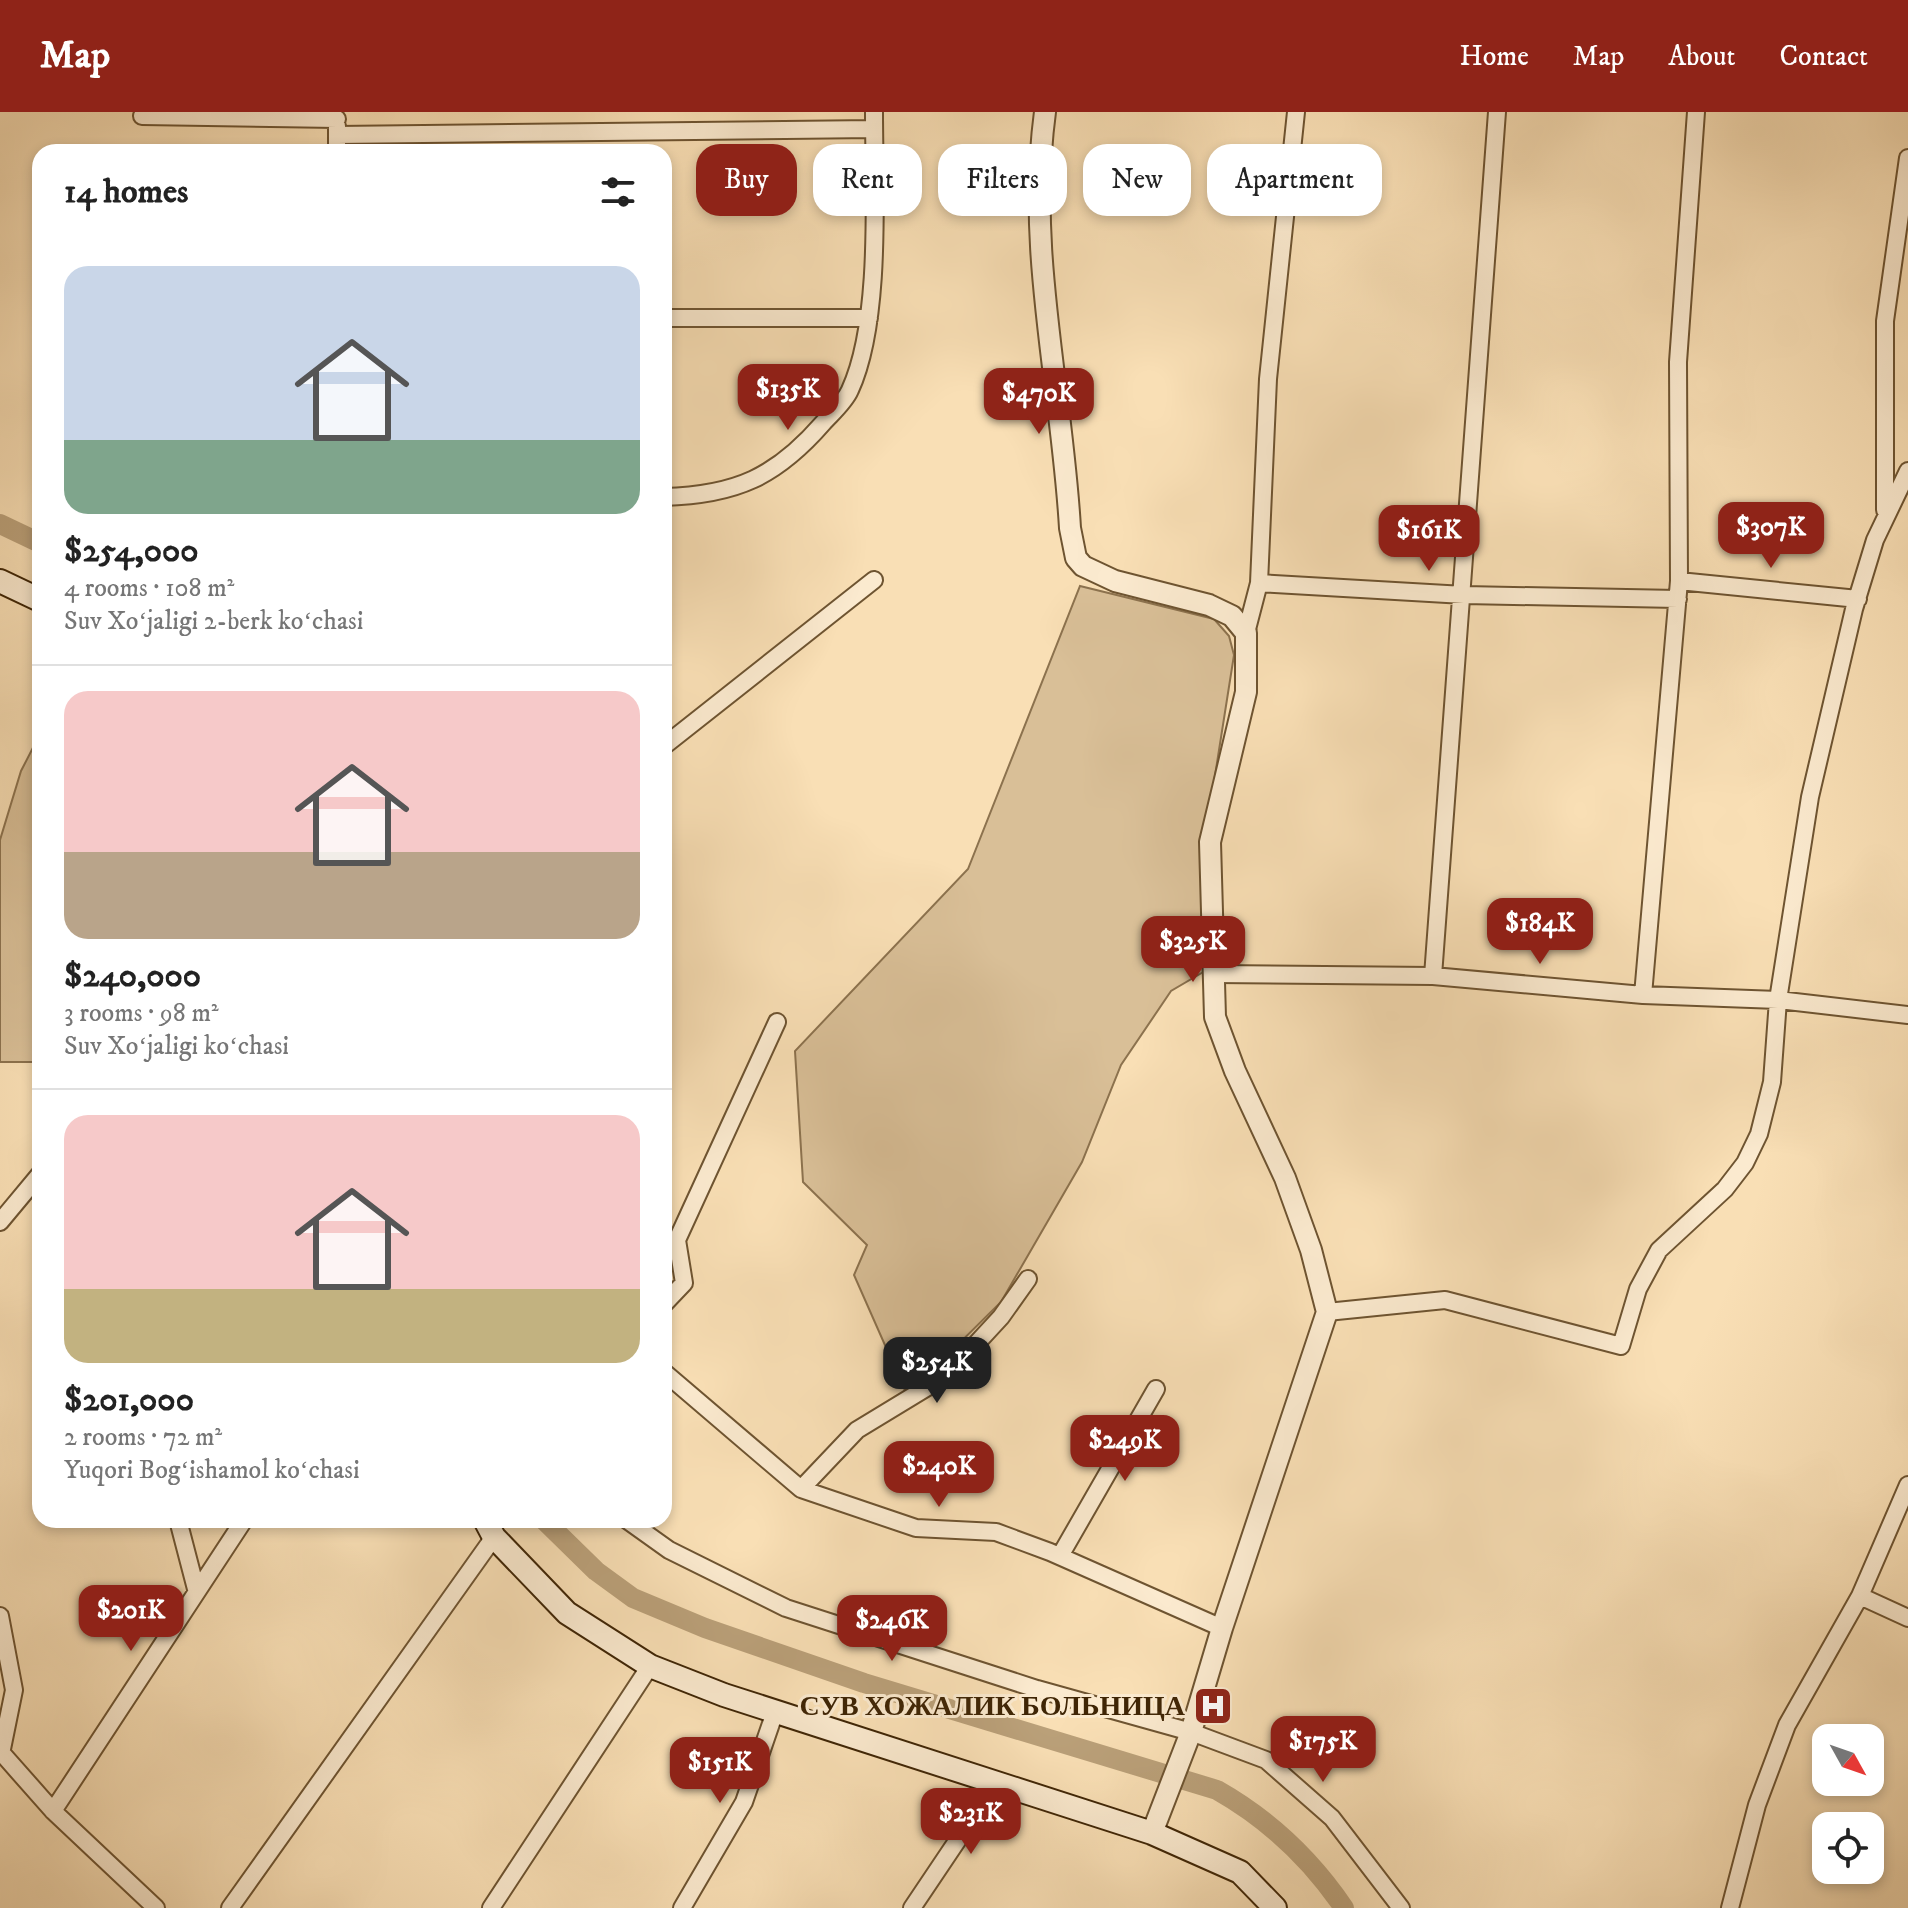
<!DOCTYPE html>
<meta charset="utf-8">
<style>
:root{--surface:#fff;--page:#f2f2f2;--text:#222;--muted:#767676;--line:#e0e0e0;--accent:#8f2418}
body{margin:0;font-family:"IM FELL DW Pica",serif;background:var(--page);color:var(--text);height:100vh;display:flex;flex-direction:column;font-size:30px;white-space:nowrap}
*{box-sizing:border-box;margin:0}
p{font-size:26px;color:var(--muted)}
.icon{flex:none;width:44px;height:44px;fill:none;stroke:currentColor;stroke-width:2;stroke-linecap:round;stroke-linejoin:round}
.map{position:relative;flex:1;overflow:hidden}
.details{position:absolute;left:32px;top:32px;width:640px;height:1384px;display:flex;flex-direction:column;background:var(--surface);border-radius:24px;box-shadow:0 4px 12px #0003}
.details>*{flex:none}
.hud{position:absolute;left:696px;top:32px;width:760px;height:72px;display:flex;gap:16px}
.needle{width:52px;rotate:130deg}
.fabs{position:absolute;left:1812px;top:1612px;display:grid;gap:16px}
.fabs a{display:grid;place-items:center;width:72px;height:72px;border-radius:16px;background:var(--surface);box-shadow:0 4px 12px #0003;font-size:40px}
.price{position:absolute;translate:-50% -68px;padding:0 18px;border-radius:16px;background:var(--accent);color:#fff;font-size:26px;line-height:52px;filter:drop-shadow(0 2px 4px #0008)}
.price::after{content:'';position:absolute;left:50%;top:48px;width:24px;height:18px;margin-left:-12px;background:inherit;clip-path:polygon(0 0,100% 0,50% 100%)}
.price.active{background:#222;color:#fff}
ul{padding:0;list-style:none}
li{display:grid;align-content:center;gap:16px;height:424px;padding:0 32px}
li+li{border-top:2px solid var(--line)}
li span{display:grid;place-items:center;height:248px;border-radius:24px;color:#555}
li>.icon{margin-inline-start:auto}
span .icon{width:144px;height:144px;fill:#fffc;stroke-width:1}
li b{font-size:34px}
h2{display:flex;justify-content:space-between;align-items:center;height:96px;padding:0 32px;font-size:34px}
.tag{padding:0 28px;border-radius:24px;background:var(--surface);box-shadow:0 4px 12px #0003;font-size:28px;line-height:72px}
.tag.active{background:var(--accent);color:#fff}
header{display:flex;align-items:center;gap:48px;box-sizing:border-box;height:112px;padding:0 40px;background:var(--accent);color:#fff}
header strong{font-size:38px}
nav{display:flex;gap:44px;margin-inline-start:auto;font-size:28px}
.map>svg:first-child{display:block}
</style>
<header>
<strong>Map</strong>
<nav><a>Home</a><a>Map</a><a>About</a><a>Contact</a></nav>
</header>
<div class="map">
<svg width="1908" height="1796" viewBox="0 0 1908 1796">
<rect width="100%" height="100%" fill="#f9dfb5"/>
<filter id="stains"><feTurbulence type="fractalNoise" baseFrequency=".0025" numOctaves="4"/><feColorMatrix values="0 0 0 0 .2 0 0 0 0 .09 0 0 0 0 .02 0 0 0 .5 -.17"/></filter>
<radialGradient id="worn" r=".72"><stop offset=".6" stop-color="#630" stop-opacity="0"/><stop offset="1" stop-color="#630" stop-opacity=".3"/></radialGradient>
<!-- green -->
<path fill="#d9bf97" stroke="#8c724e" stroke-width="2" d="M1080,474L1214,507L1229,524L1234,543L1205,727V859L1171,879L1121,953L1082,1050L1001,1190L907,1283L854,1163L867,1133L803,1070L795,939L968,757Z
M40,622V950H0V728L21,659Z"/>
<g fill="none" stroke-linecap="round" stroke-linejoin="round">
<!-- canal -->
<path stroke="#baa079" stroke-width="20" d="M0,412L40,431
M544,1408L596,1459L633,1486L705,1516L864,1571L1217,1678C1270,1708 1310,1746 1344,1796"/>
<!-- minor casing -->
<g stroke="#6e5431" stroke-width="20">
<path id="minor" d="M1696,0L1678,250L1679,469L1643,883L1778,888L1908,903
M142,4L337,7
M337,14V40
M337,23L874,17
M664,206H869
M664,385C736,383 776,365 823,311C832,301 845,290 850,278C882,209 874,77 874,0
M1885,398V209L1908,46
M1679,469L1858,487
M1259,471L1268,267L1296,0
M1246,521L1259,471L1464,483L1678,487
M664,634L874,468
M1215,862L1433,864L1497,0
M1433,864L1643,883
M0,1110L40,1062
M664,1192L684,1171L677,1128L777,910
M1327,1200L1445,1188L1621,1234L1638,1177L1659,1138L1725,1077L1745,1051L1759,1022L1772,970L1778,888L1810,685L1854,497L1875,428L1908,359
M664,1260L801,1377L916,1416L996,1420L1050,1440L1222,1516
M801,1377L857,1318L936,1270L965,1244L1001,1205L1028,1167
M178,1408L196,1477
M627,1408L669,1438L786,1496L1037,1577L1191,1620L1266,1648L1332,1706L1401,1796
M1060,1444L1156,1277
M1860,1484L1908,1506
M0,1504L14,1578L2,1637
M0,1639L53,1699L156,1796
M53,1699L244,1408
M230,1796L494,1425
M491,1796L650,1554
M682,1796L744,1690L775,1600
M912,1796L996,1671
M1730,1796L1757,1693L1787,1613L1860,1484L1908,1373"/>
</g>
<!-- tertiary casing -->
<g stroke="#6e5431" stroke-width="24">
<path id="tertiary" d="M1045,0C1026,140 1062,276 1070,416L1076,446L1083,454L1115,469L1209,493L1232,504L1246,521V580L1210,730L1215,905L1235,959L1285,1066L1311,1138L1327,1200L1222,1516L1191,1620L1152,1721"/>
</g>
<!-- secondary casing -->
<g stroke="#3f2505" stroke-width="26">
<path id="secondary" d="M0,469L40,488
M485,1408L494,1425L567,1501L650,1554L724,1583L1152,1721L1240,1760L1275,1796"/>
</g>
<!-- minor -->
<use href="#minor" stroke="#fbeacf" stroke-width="16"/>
<!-- tertiary -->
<use href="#tertiary" stroke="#fbeacf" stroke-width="20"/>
<!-- secondary -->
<use href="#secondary" stroke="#fbeacf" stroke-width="22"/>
</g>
<!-- icons -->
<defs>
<g id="hospital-square" transform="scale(2)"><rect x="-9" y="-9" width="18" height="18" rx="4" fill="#8f2418" stroke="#fbeacf"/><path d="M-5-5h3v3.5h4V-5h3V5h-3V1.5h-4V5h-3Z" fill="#fff"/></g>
</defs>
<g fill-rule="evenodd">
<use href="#hospital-square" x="1213" y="1594"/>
</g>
<g text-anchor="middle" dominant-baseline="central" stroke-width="6" stroke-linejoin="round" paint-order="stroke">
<!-- poi labels -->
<g font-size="28" font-weight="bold" fill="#3f2505" stroke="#fbeacf" text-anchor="end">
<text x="1185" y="1594">СУВ ХОЖАЛИК БОЛЬНИЦА</text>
</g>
</g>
<rect width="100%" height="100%" filter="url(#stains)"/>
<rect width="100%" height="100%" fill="url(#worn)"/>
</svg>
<div class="fabs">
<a><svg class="needle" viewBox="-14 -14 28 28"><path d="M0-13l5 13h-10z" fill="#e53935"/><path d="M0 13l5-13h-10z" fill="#767676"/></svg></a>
<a><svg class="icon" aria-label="locate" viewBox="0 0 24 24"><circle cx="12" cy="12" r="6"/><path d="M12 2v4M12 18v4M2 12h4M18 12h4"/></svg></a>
</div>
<b class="price" style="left:788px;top:320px">$135K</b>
<b class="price" style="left:1039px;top:324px">$470K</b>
<b class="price" style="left:1771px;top:458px">$307K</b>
<b class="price" style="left:1429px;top:461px">$161K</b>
<b class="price" style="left:1540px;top:854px">$184K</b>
<b class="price" style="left:1193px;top:872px">$325K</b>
<b class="price active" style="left:937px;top:1293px">$254K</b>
<b class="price" style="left:1125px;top:1371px">$249K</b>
<b class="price" style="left:939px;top:1397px">$240K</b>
<b class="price" style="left:131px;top:1541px">$201K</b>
<b class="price" style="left:892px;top:1551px">$246K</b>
<b class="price" style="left:1323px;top:1672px">$175K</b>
<b class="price" style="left:720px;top:1693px">$151K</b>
<b class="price" style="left:971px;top:1744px">$231K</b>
<div class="hud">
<a class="tag active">Buy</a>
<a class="tag">Rent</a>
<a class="tag">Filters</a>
<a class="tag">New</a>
<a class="tag">Apartment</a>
</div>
<section class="details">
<h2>14 homes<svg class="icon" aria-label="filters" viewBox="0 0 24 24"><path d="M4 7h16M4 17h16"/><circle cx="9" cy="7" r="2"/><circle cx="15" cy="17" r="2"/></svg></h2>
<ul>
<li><span style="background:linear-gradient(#c9d6e8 70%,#7fa58c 0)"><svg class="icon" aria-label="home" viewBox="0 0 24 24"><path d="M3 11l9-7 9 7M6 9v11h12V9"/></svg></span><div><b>$254,000</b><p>4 rooms · 108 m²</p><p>Suv Xoʻjaligi 2-berk koʻchasi</p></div></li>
<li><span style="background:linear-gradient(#f6c9c9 65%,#b9a48a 0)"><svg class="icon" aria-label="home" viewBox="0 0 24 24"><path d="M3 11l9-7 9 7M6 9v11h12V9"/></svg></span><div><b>$240,000</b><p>3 rooms · 98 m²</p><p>Suv Xoʻjaligi koʻchasi</p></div></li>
<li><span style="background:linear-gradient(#f6c9c9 70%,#c2b280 0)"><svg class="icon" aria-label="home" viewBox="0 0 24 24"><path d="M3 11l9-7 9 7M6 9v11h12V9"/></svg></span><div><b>$201,000</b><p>2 rooms · 72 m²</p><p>Yuqori Bogʻishamol koʻchasi</p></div></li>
</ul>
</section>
</div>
